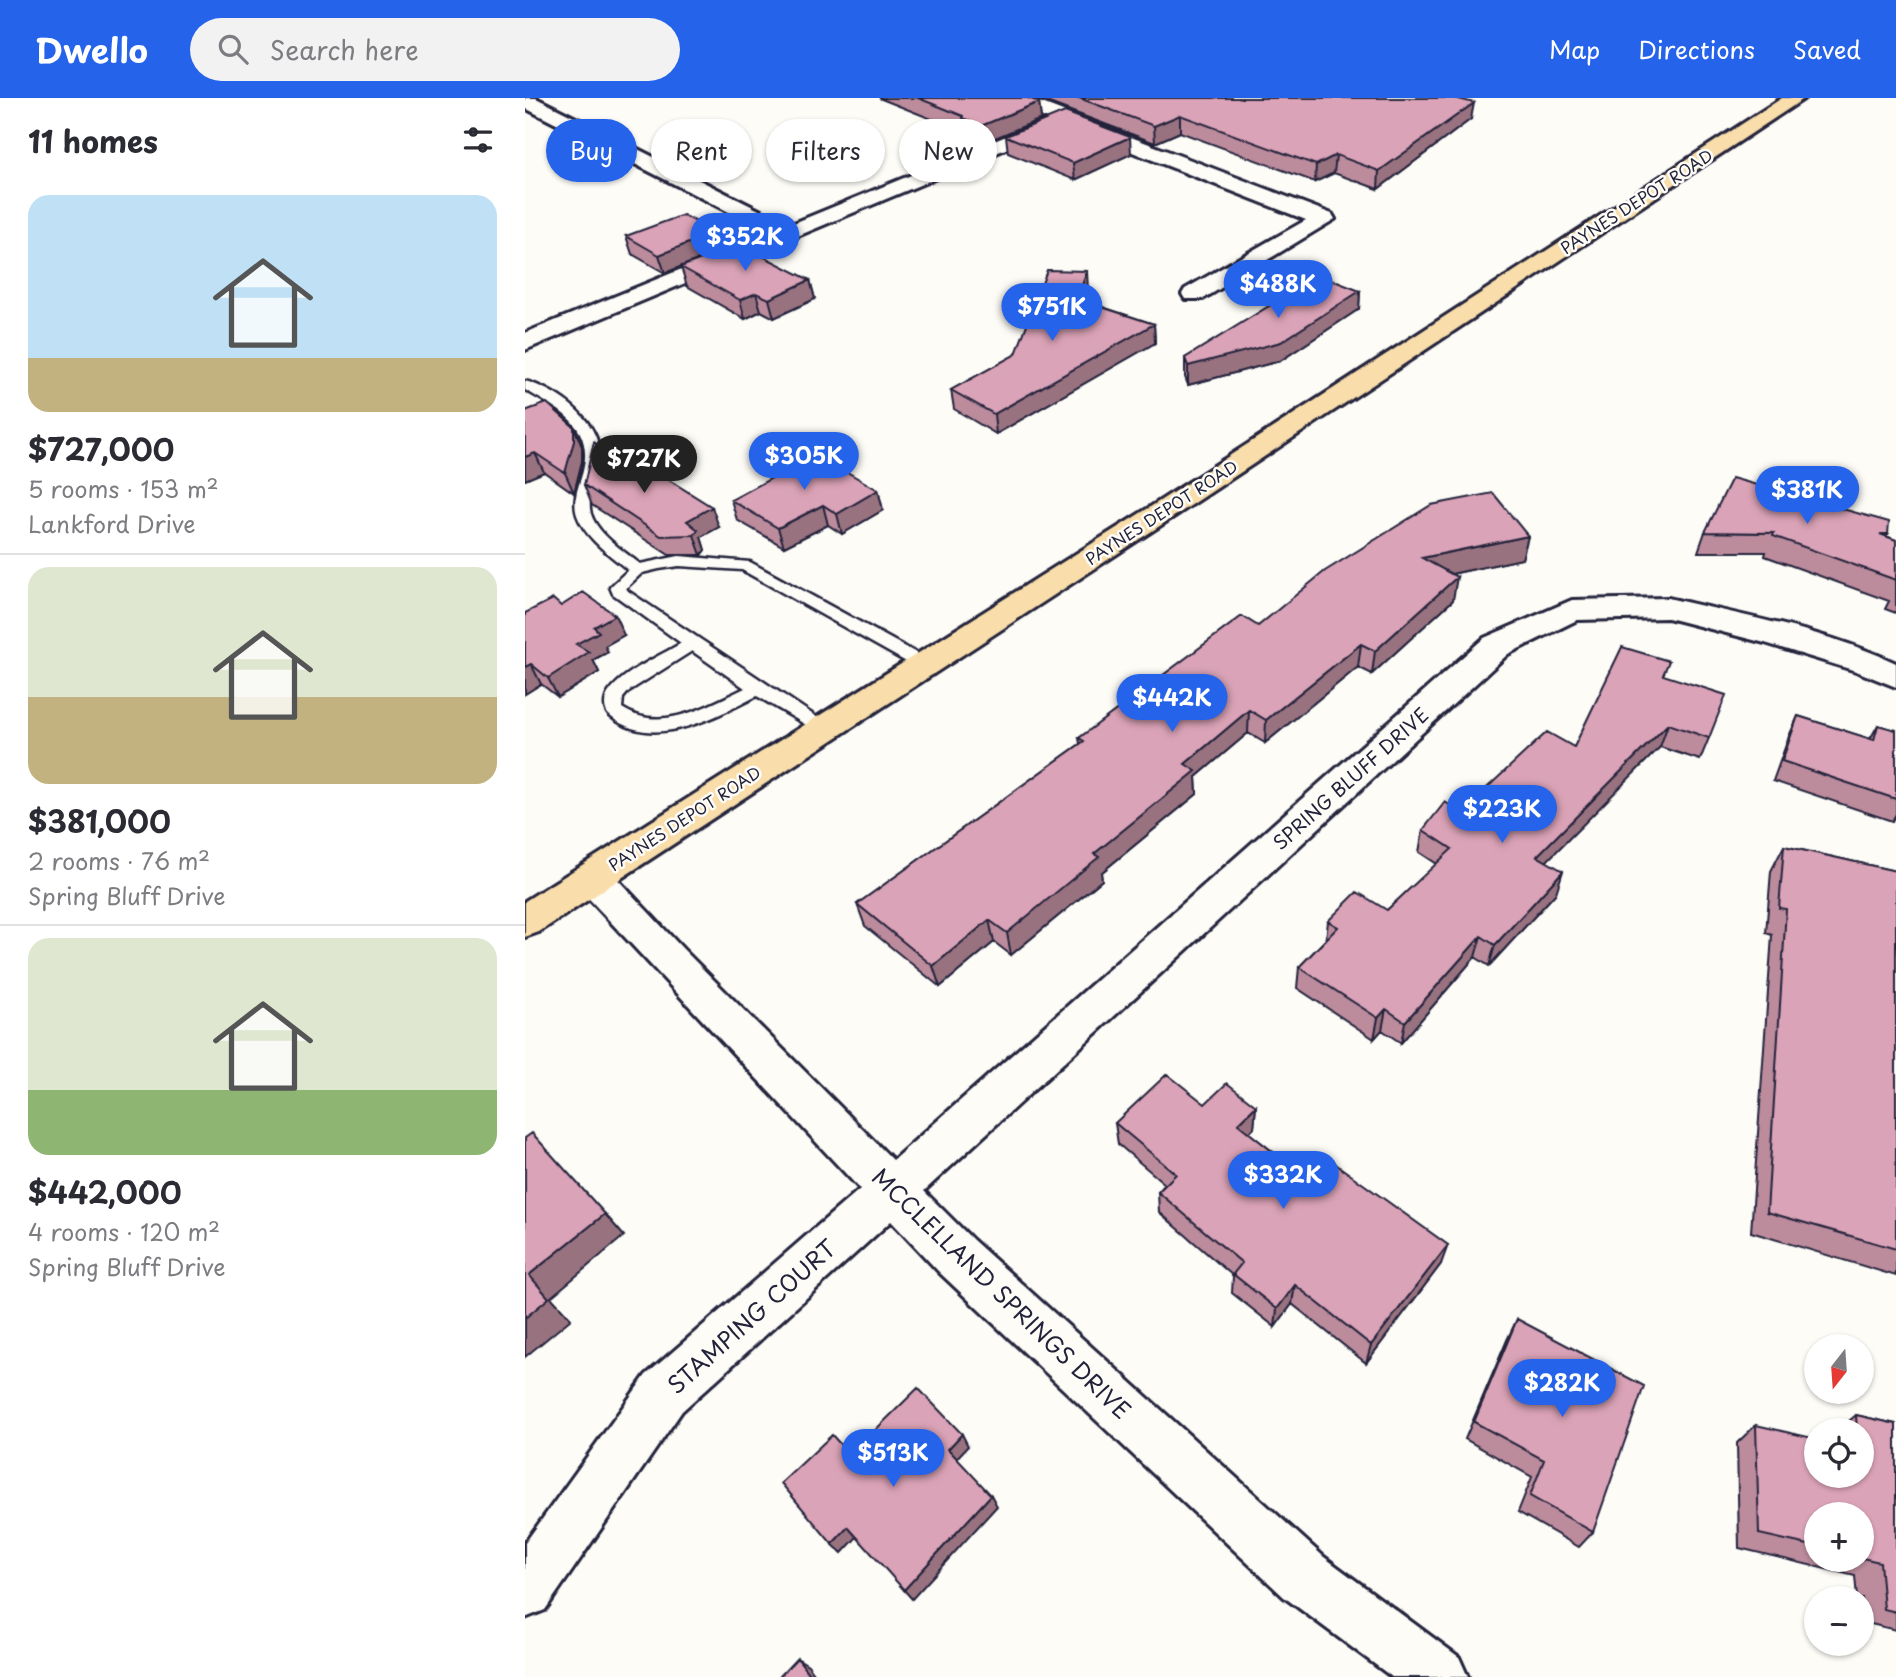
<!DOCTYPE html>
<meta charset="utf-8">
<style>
:root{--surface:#fff;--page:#f2f2f3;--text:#2b2b33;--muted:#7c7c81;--line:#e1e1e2;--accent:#2563eb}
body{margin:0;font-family:"Playpen Sans",sans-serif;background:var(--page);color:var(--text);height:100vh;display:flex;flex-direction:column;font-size:26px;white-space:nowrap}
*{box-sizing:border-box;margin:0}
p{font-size:23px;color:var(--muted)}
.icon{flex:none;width:38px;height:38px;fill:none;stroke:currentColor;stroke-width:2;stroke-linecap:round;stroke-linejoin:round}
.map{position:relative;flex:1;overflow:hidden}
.sheet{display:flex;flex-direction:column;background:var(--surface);width:525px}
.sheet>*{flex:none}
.top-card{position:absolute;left:21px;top:21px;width:665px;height:63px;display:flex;gap:14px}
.needle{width:46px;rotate:197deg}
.tools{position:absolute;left:1279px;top:1236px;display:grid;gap:14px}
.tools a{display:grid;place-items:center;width:70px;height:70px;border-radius:50%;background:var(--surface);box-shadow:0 2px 5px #0004;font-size:35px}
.price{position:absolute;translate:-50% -60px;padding:0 16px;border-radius:24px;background:var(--accent);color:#fff;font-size:23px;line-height:46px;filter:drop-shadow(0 2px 4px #0008)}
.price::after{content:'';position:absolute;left:50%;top:42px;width:21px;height:16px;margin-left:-10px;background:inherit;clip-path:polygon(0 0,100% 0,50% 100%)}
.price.current{background:#222;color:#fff}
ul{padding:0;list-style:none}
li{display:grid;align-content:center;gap:14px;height:371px;padding:0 28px}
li+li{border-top:2px solid var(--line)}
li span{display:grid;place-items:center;height:217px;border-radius:21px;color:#555}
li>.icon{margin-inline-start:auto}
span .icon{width:126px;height:126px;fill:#fffc;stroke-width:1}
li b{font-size:30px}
h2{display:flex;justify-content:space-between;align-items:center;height:84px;padding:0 28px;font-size:30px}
.chip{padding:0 24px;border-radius:32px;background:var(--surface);box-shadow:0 2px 5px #0004;font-size:24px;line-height:63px}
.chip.current{background:var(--accent);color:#fff}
header{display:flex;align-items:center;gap:42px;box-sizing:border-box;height:98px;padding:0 35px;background:var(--accent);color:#fff}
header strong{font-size:33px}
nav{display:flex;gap:38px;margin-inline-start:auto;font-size:24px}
.search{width:490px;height:63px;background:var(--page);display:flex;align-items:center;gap:18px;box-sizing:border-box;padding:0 24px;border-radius:38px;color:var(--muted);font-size:26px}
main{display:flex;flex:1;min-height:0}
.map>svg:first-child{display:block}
</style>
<header>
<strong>Dwello</strong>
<div class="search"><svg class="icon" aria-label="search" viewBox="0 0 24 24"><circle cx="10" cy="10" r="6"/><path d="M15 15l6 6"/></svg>Search here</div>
<nav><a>Map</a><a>Directions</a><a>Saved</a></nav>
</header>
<main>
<section class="sheet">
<h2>11 homes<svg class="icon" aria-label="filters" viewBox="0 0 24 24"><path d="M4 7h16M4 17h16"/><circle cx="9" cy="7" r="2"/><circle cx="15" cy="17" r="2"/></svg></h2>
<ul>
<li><span style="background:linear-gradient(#bfe0f5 75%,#c2b280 0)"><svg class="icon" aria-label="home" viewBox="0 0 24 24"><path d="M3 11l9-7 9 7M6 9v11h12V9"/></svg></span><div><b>$727,000</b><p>5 rooms · 153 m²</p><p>Lankford Drive</p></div></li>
<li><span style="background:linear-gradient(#dfe7d0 60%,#c2b280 0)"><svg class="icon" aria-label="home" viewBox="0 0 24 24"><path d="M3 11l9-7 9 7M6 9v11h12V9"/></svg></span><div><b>$381,000</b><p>2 rooms · 76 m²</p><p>Spring Bluff Drive</p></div></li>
<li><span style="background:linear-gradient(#dfe7d0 70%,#8fb573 0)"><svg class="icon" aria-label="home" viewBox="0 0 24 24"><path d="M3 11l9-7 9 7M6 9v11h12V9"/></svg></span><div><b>$442,000</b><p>4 rooms · 120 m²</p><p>Spring Bluff Drive</p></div></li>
</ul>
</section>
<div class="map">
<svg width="1371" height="1579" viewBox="0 0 1371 1579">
<rect width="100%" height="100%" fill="#fdfcf7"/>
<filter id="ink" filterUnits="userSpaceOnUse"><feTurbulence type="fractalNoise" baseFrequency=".0143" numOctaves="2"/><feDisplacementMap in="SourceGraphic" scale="14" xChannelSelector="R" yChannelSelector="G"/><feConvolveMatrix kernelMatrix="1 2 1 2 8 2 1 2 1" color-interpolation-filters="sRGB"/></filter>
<g filter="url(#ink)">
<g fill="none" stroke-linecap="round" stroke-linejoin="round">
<!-- lane casing -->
<g stroke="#22223b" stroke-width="5">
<path id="lane" d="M0,283C33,292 80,325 74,364C72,381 61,398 66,416C73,437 99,453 115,466L154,458L225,464L404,562L406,566L404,570H392L217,472L154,468L134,471L117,475L101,490L103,493L308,630L299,636L293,634L232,598C190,619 129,654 85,618C78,612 79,601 84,594C99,573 134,559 156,545L88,496L85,489L103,472C85,457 60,440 52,417C48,405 52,392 56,380C72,330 39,314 0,292ZM167,553L220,590C182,608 136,636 97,610L98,600L104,593Z"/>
</g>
<!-- street casing -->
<g stroke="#22223b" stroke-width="6">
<path id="street" d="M0,0H11L264,127L523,21L479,4L476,0H504L807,116L810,121L678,201H660L657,196L660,191L781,122L538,27L0,252V235L245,135L0,10Z
M1143,500C1218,518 1300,532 1371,565V589L1331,573L1240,545L1143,520L1052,522L983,556L399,1093L448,1142L799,1459L934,1559L943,1579H867L759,1499L414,1174L366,1123L157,1313L20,1512L0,1520V1445L121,1277L335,1091L54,790L49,780L54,770L68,765L82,770L158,851L368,1062L959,540L1047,502Z"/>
</g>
<!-- primary casing -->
<g stroke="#22223b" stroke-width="6">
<path id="primary" d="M1257,0H1280L653,416L14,834L0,839V803L633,404Z"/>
</g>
<!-- lane -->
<use href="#lane" fill="#fdfcf7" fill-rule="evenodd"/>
<!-- street -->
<use href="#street" fill="#fdfcf7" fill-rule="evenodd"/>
<!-- primary -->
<use href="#primary" fill="#f9deab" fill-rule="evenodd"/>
</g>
<!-- wall -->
<path fill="#bc8c9d" stroke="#22223b" stroke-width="2" fill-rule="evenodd" d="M354,0H503L514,4L516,21L458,45L440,37L439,34Z
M511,0H930L946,21L853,91L809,75L790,84L655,34L630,45Z
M481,38L606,56L550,82L483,55Z
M101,138L197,152L140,175L107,156Z
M156,169L285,182L290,201L249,220L236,213L220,221L162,188Z
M563,192L559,203L629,226L630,245L471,336L429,311L426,292L491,256Z
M835,193L834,211L755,263L663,287L660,279V260Z
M0,313L49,329L57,349V363L49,395L19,374L0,382Z
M105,375L194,429L176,439L180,452L176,457H144L67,407L59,387Z
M353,392L358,412L317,436L303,427L259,449L212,422L206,402Z
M1180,434L1363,436L1361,438L1371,442V515L1360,511L1364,503L1240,458L1241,454H1173Z
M1003,438L997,461L927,476L928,502L847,576L833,569L740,645L723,635L671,679L672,696L576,775L577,782L486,857L469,844L415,889L340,828L332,806L555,646L554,640L733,528Z
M36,508L99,537L80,548L83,554L68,562L74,574L33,599L16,586L0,596V515Z
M1139,578L1184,640L1175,662L1135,649L1021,763L1031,795L964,868L950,859L876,945L857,932L849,941L772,890L774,869L801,841L803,823L862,812L912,766L894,754L898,732L936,714L1049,649Z
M1273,618L1345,641L1353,627L1371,632V716L1367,723L1248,683L1264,638Z
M1259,748L1371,773V1178L1226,1134L1247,837L1241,835L1246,773Z
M731,1008L729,1030L724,1035L786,1084L916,1166L841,1265L767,1206L750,1229L707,1195L708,1178L634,1114L633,1094L640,1086L593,1046L590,1025Z
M992,1221L1068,1434L1054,1449L993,1414L1007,1379L940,1341L982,1242Z
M1331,1317L1371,1326V1532L1337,1524V1500H1332L1330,1478L1214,1450L1212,1345L1231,1327L1337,1377V1332H1313ZM1292,1416H1337V1461H1292Z"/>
<!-- shaded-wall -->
<path fill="#997280" stroke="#22223b" stroke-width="2" d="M514,4L516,21L458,45L456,28Z
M949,5L946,21L853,91L854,73Z
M655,17V34L630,45L629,28Z
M605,39L606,56L550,82L548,65Z
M811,57L809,75L790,84L791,67Z
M191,134L197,152L140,175L134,157Z
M562,173L563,192L553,220L552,201Z
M285,182L290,201L249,220L244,201Z
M835,193L834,211L755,263L663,287V268Z
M231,195L236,213L220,221L215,202Z
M629,226L630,245L471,336L469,316Z
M49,329L57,349V363L49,395L40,375Z
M10,355L19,374L0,382V359Z
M353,392L358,412L317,436L312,416Z
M298,407L303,427L259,449L253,430Z
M187,409L194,429L176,439L180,452L176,457L169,437L162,423Z
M1003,438L997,461L893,483L897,460Z
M932,479L928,502L847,576L850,553Z
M90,517L99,537L80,548L83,554L68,562L74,574L33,599L23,580L51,546L69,529Z
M836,546L833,569L740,645L741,622Z
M6,566L16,586L0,596V569Z
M724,612L723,635L671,679L672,696L576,775L577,782L486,857L482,835L569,756L660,666Z
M1143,626L1135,649L1005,780L1012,758Z
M1038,773L1031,795L964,868L970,847Z
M464,822L469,844L415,889L408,868Z
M956,838L950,859L876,945L880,924Z
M861,911L857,932L849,941L853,920Z
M731,1008L729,1030L712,1047L713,1026Z
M80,1116L99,1138L26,1199L46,1221L0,1259V1220L4,1177Z
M923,1147L916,1166L841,1265L846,1247Z
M770,1187L767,1206L750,1229L752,1211Z
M437,1336L443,1348L429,1363L423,1351Z
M466,1397L472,1408L387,1501L379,1492Z
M323,1429L332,1439L317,1455L307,1446Z
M272,1560L283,1567L292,1579H287Z"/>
<!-- building -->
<path fill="#dba3b7" stroke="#22223b" stroke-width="2" d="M393,0H503L514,4L456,28L438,20V18Z
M554,0H930L949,5L854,73L811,57L791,67L655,17L629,28Z
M540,14L605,39L548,65L481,38Z
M158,117L191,134L134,157L101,138Z
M214,146L285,182L244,201L231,195L215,202L156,169Z
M522,172L562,173L552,201L629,226L469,316L426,292L491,256Z
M794,177L835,193L756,244L663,268L660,260Z
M22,305L49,329V343L40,375L10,355L0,359V313Z
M69,344L105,375L120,367L187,409L162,423L173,432L169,437L136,438L59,387Z
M291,356L353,392L312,416L298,407L253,430L206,402Z
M1207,380L1364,424L1363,436H1355L1371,442V482L1248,438L1249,435L1180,434Z
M968,395L1003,438L897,460L932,479L850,553L836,546L741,622L724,612L660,666L671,673L569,756L574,759L482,835L464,822L408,868L332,806L559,643L554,640L717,518L733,528L800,473L906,407Z
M58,494L90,517L69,529L74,534L51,546L64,554L23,580L6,566L0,569V515L28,501L36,508Z
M1097,549L1144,563L1138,577L1201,597L1184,640L1143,626L1012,758L1038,773L970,847L956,838L880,924L861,911L853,920L774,869L813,829L803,823L832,794L862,812L927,751L898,732L920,704L936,714L1022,634L1049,649Z
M1273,618L1349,642L1353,627L1371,632V701L1257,663Z
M1259,748L1371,773V1151L1242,1114L1261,811L1254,810Z
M642,976L680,1006L702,985L731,1008L713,1026L786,1084L805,1062L923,1147L846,1247L770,1187L752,1211L708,1176L717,1165L633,1094L651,1076L590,1025Z
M7,1035L80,1116L4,1177L24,1200L0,1220V1040Z
M992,1221L1119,1288L1068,1434L1005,1398L1019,1362L949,1324Z
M393,1290L437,1336L423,1351L466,1397L379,1492L323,1429L307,1446L256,1385L307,1337L325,1357Z
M1331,1317L1371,1326V1514L1359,1511L1355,1464L1337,1460V1416H1292V1449L1234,1436L1231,1327L1292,1341V1377H1337V1332H1332Z
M272,1560L287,1579H254Z"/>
</g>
<g text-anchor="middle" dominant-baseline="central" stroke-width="5" stroke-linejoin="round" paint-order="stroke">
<!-- far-street labels -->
<g font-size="16" fill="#22223b" stroke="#fdfcf7">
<text transform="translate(1111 103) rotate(-33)">PAYNES DEPOT ROAD</text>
<text transform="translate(636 414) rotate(-33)">PAYNES DEPOT ROAD</text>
<text transform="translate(159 720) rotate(-33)">PAYNES DEPOT ROAD</text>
</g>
<!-- street labels -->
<g font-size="19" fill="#22223b" stroke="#fdfcf7">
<text transform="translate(825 680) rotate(-42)">SPRING BLUFF DRIVE</text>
</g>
<!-- near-street labels -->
<g font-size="23" fill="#22223b" stroke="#fdfcf7">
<text transform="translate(477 1195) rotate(44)">MCCLELLAND SPRINGS DRIVE</text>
<text transform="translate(226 1218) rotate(-42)">STAMPING COURT</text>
</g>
</g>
</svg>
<div class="tools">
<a><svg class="needle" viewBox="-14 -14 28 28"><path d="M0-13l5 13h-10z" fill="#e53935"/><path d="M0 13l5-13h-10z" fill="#7c7c81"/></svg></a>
<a><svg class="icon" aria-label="locate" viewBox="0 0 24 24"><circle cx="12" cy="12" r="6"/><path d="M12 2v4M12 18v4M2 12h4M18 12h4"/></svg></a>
<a>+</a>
<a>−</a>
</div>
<b class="price" style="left:220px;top:175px">$352K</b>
<b class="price" style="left:753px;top:222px">$488K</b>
<b class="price" style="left:527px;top:245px">$751K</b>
<b class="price" style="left:279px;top:394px">$305K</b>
<b class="price current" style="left:119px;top:397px">$727K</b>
<b class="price" style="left:1282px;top:428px">$381K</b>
<b class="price" style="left:647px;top:636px">$442K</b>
<b class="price" style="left:977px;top:747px">$223K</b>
<b class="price" style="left:758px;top:1113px">$332K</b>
<b class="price" style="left:1037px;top:1321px">$282K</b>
<b class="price" style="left:368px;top:1391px">$513K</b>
<div class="top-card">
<a class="chip current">Buy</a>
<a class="chip">Rent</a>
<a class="chip">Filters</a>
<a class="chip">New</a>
</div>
</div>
</main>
